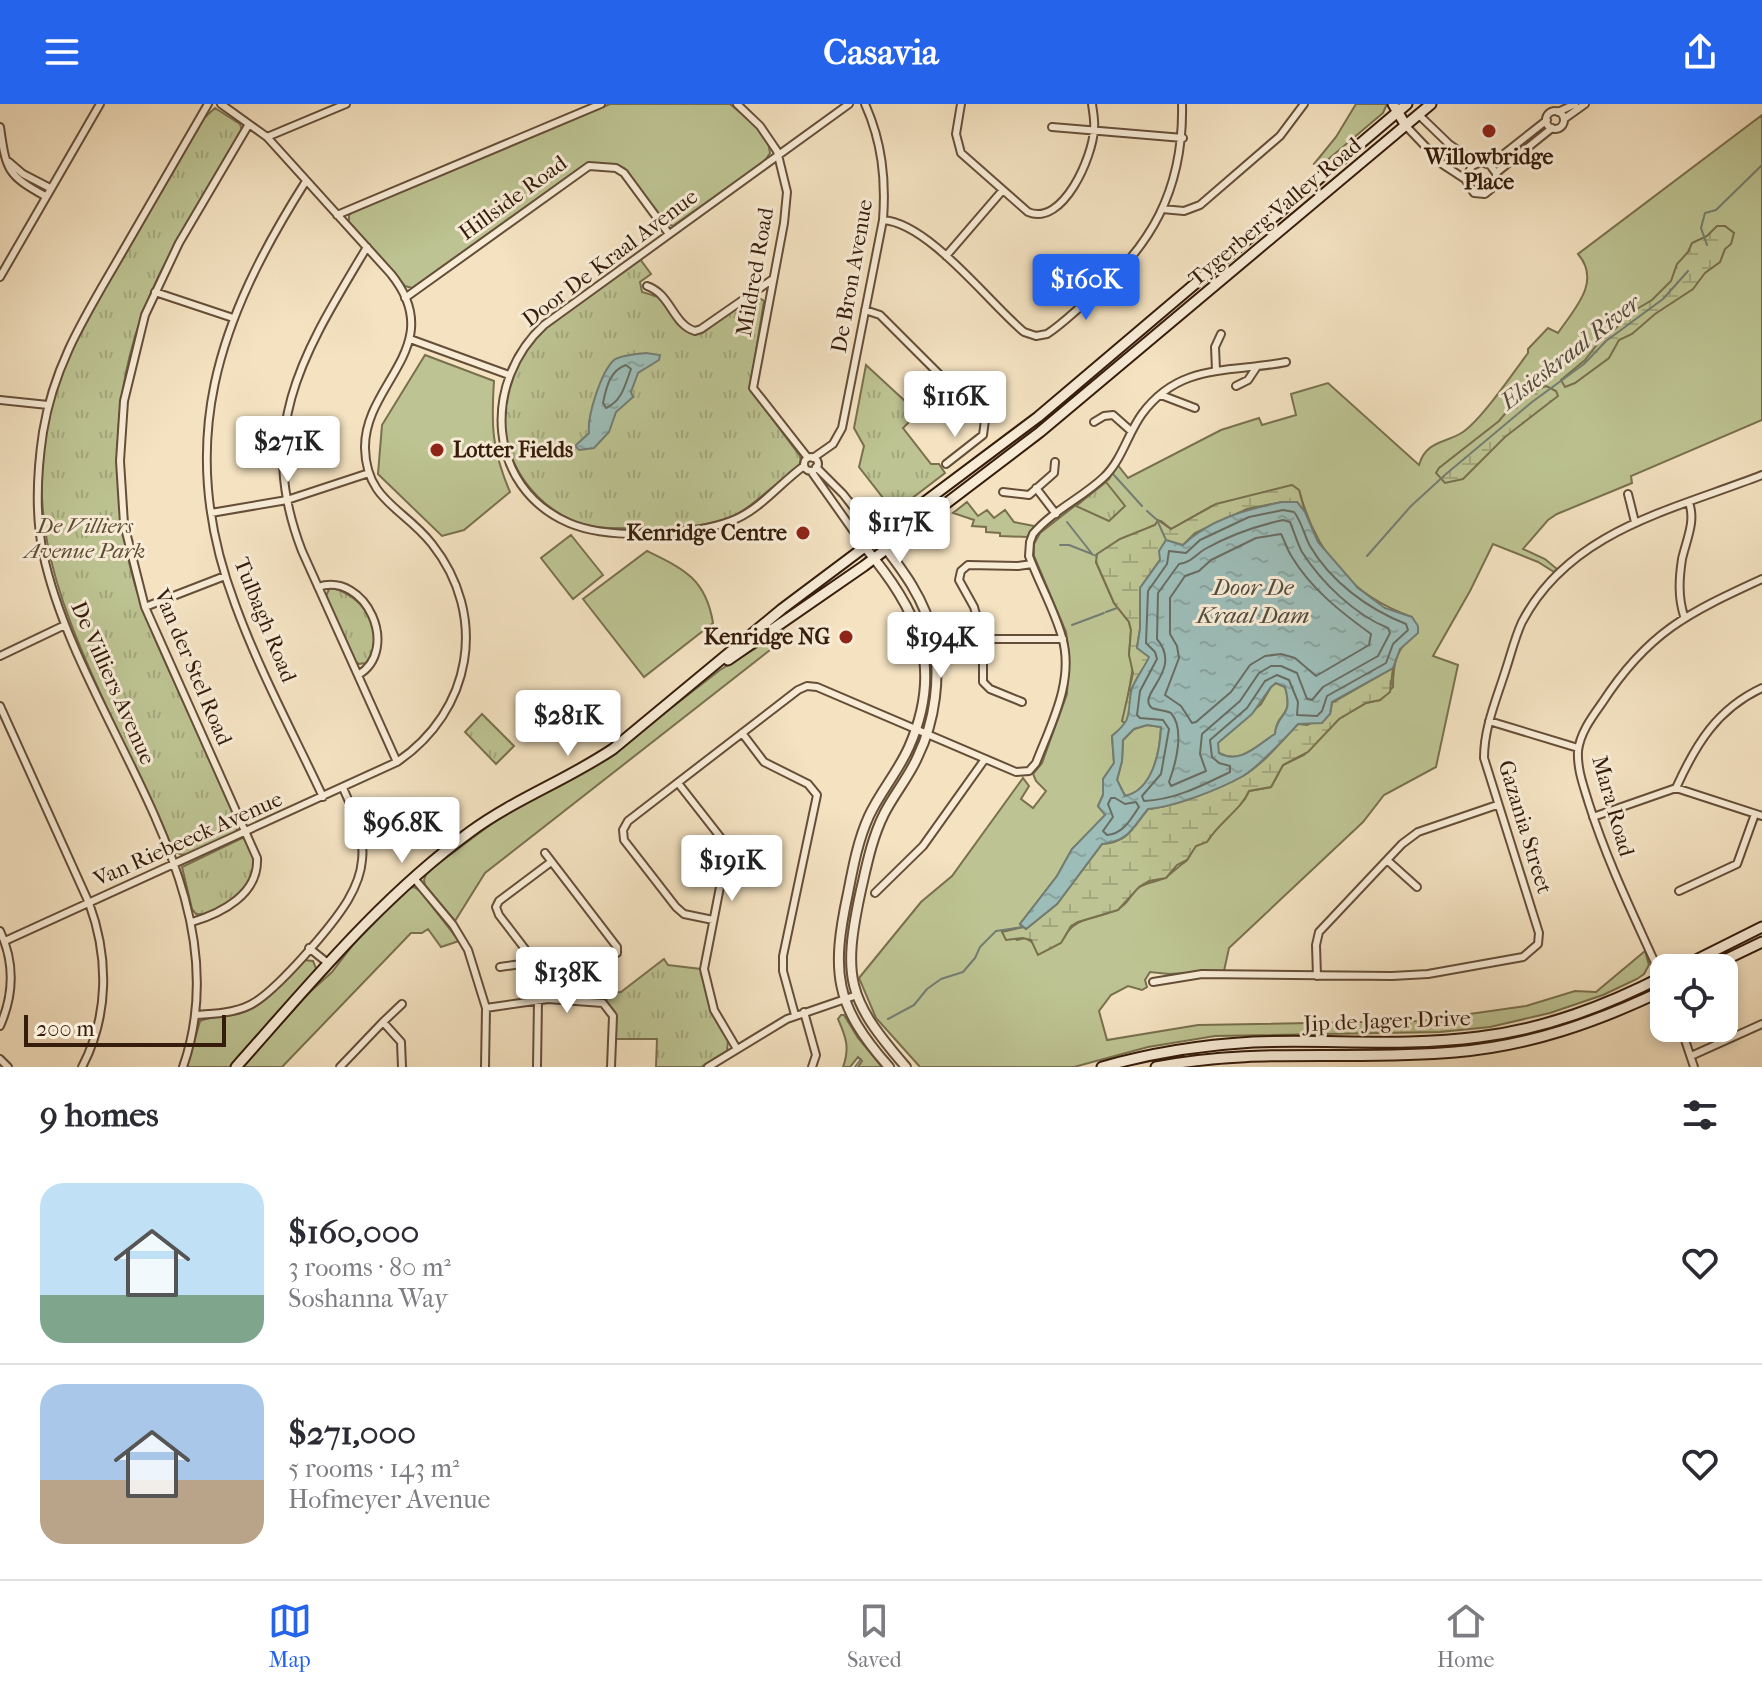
<!DOCTYPE html>
<meta charset="utf-8">
<style>
:root{--surface:#fff;--page:#f2f2f3;--text:#2b2b33;--muted:#7c7c81;--line:#e1e1e2;--accent:#2563eb}
body{margin:0;font-family:"IM FELL French Canon",serif;background:var(--page);color:var(--text);height:100vh;display:flex;flex-direction:column;font-size:30px;white-space:nowrap}
*{box-sizing:border-box;margin:0}
p{font-size:26px;color:var(--muted)}
.icon{flex:none;width:44px;height:44px;fill:none;stroke:currentColor;stroke-width:2;stroke-linecap:round;stroke-linejoin:round}
.map{position:relative;height:963px;overflow:hidden}
.details{display:flex;flex-direction:column;background:var(--surface);flex:1}
.details>*{flex:none}
.controls{position:absolute;left:1650px;top:850px;display:grid;gap:16px}
.controls a{display:grid;place-items:center;width:88px;height:88px;border-radius:16px;background:var(--surface);box-shadow:0 4px 12px #0003;font-size:40px}
.scale{position:absolute;left:24px;bottom:20px;width:202px;box-sizing:border-box;padding-left:8px;border:4px solid #351c0b;border-top:0;font-size:22px;line-height:28px;white-space:nowrap;color:#351c0b;-webkit-text-stroke:6px #f8ecd7;paint-order:stroke}
.price{position:absolute;translate:-50% -68px;padding:0 18px;border-radius:8px;background:#fff;color:#222;font-size:26px;line-height:52px;filter:drop-shadow(0 2px 4px #0008)}
.price::after{content:'';position:absolute;left:50%;top:48px;width:24px;height:18px;margin-left:-12px;background:inherit;clip-path:polygon(0 0,100% 0,50% 100%)}
.price.current{background:var(--accent);color:#fff}
ul{padding:0;list-style:none}
li{display:flex;align-items:center;gap:24px;height:200px;padding:0 40px}
li+li{border-top:2px solid var(--line)}
li span{display:grid;place-items:center;flex:none;width:224px;height:160px;border-radius:24px;color:#555}
li>.icon{margin-inline-start:auto}
span .icon{width:96px;height:96px;fill:#fffc;stroke-width:1}
li b{font-size:34px}
h2{display:flex;justify-content:space-between;align-items:center;height:96px;padding:0 40px;font-size:34px}
header{display:flex;justify-content:space-between;align-items:center;height:104px;padding:0 40px;background:var(--accent);color:#fff;font-size:36px;font-weight:700}
.dock{display:flex;justify-content:space-around;align-items:center;height:112px;border-top:2px solid var(--line);background:var(--surface);font-size:22px;color:var(--muted)}
.dock a{display:grid;justify-items:center;gap:4px}
.dock .current{color:var(--accent)}
.map>svg:first-child{display:block}
</style>
<header><svg class="icon" aria-label="menu" viewBox="0 0 24 24"><path d="M4 6h16M4 12h16M4 18h16"/></svg>Casavia<svg class="icon" aria-label="share" viewBox="0 0 24 24"><path d="M12 15V3M7 8l5-5 5 5M5 13v7h14v-7"/></svg></header>
<div class="map">
<svg width="1762" height="963" viewBox="0 0 1762 963">
<defs>
<pattern id="wetland-marsh" width="20" height="14" patternUnits="userSpaceOnUse" patternTransform="scale(2)"><rect width="20" height="14" fill="#bdc392"/><path d="M1 5h8M5 5V1M11 12h8M15 12V8" fill="none" stroke="#a3a77d"/></pattern>
<pattern id="park-tufts" width="24" height="20" patternUnits="userSpaceOnUse" patternTransform="scale(2)"><rect width="24" height="20" fill="#bdc392"/><path d="M3 7l-1-3M5 7V3M7 7l1-3M15 17l-1-3M17 17v-4M19 17l1-3" fill="none" stroke="#a3a77d"/></pattern>
<pattern id="water-ripples" width="26" height="14" patternUnits="userSpaceOnUse" patternTransform="scale(2)"><rect width="26" height="14" fill="#9dbdb8"/><path d="M2 4q2-2 4 0t4 0M15 11q2-2 4 0t4 0" fill="none" stroke="#88a29d"/></pattern>
</defs>
<rect width="100%" height="100%" fill="#f4e2c1"/>
<filter id="stains"><feTurbulence type="fractalNoise" baseFrequency=".0025" numOctaves="4"/><feColorMatrix values="0 0 0 0 .2 0 0 0 0 .09 0 0 0 0 .02 0 0 0 .5 -.17"/></filter>
<radialGradient id="worn" r=".72"><stop offset=".6" stop-color="#630" stop-opacity="0"/><stop offset="1" stop-color="#630" stop-opacity=".3"/></radialGradient>
<!-- grass -->
<path fill="#bdc392" stroke="#79704e" stroke-width="2" fill-rule="evenodd" d="M610,0H730L755,21L768,37L770,49L764,58L673,122L666,120L624,64L588,59L412,184L405,182L349,118V111L353,108Z
M1356,0H1387L1383,9L1318,64L1314,60L1336,33Z
M1762,11V316L1631,372L1632,379L1557,410L1548,416L1523,445L1545,455L1557,465L1554,468L1538,458L1493,440L1470,487L1433,552L1458,561L1436,663L1384,691L1363,718L1229,844L1224,867L1169,870L1150,868L1145,876L1147,883L1142,886L1128,882L1111,891L1099,907L1107,936L1198,921L1420,917L1526,902L1575,887L1596,888L1645,847L1649,861L1644,870L1637,875L1603,891L1550,909L1490,923L1440,928L1215,932L1148,943L1074,963H920L876,914L859,874L921,798L952,772L1023,674L1029,682L1021,695L1033,704L1046,687L1036,677L1033,670L1042,659L1067,590L1069,550L1066,528L1034,452V440L1040,429L1109,375L1117,360L1128,374L1221,326L1259,314L1262,321L1296,311L1291,290L1328,279L1419,361C1426,336 1447,339 1463,328C1482,315 1513,269 1528,249V245L1548,224L1558,229C1574,205 1602,178 1578,150ZM1292,381L1299,386C1316,449 1350,491 1412,513V534C1395,545 1393,564 1393,583L1380,596L1366,599L1339,615L1304,651L1283,661L1271,683L1249,687C1240,707 1223,711 1213,727C1209,733 1213,733 1206,737C1205,739 1197,741 1196,742C1191,746 1190,754 1185,758C1179,762 1172,769 1166,773C1157,779 1147,777 1138,784C1131,790 1128,799 1121,803C1102,816 1075,810 1064,834L1035,840L1025,834L1017,836L1004,827L1023,823L1020,820L1057,772L1072,745L1106,711L1098,702L1103,691V675L1114,659L1112,632L1126,620L1128,592L1133,563L1129,551L1131,526L1129,518L1114,499L1096,458C1111,433 1139,432 1161,417L1171,425L1212,402Z
M425,251L494,277C491,322 492,346 510,388L464,426L442,432L378,370L382,321Z
M967,398L978,412L987,406L994,414L1005,406L1014,418L1034,422L1027,433L1000,432V429L986,428V423L972,422L974,416L953,409Z
M571,431L603,471L573,495L541,454Z
M647,447C684,465 706,475 713,519L644,573L583,495Z
M784,527L788,532L485,769L455,817L425,781L424,776L427,768L502,712L607,654L720,566Z
M1276,579L1285,583C1294,615 1277,606 1275,630C1257,641 1241,661 1218,649L1217,639L1261,600L1271,583Z
M1147,621L1161,623C1160,647 1153,686 1125,692L1117,676L1122,657L1123,636L1134,625Z
M414,783L420,787L459,837L441,843L428,825L422,829H411L282,963H241L300,897L332,868L362,829L406,785Z
M303,856L313,857L317,867L232,963H187L200,917C211,912 226,913 238,910C266,903 284,877 303,856Z
M841,911H844L858,934L882,963H858L862,957L858,953L850,963H843C850,944 846,933 838,915Z"/>
<!-- wetland -->
<path fill="url(#wetland-marsh)" stroke="#79704e" stroke-width="2" d="M1717,122H1725L1734,129L1731,140L1725,145L1720,158L1705,169L1693,185L1655,210L1632,230L1619,236L1609,254L1575,279L1565,283L1561,276L1585,256L1603,233L1615,225L1630,209L1652,196L1671,177L1677,160L1688,148L1692,139L1707,132Z
M1546,282L1556,287L1558,292L1505,333L1463,375L1445,379L1436,369L1439,364L1499,317L1519,293Z
M1292,381L1299,386L1305,408L1297,398H1282L1247,405L1195,429L1183,441L1160,456L1140,484V525L1137,543L1150,553L1131,586L1132,598L1126,620L1122,617L1133,569L1129,551L1131,526L1129,518L1114,499L1096,458L1097,450L1120,435L1155,421L1158,416L1171,425L1216,400Z
M1393,564L1390,588L1380,596L1366,599L1339,615L1308,648L1283,661L1271,683L1249,687C1241,706 1220,717 1207,738L1196,742L1187,756L1177,761L1166,774L1149,777L1139,783L1118,806L1078,818L1071,822L1061,839L1038,851L1031,836L1023,834L1006,836L1002,828L1023,823L1026,825L1057,800L1102,740C1129,738 1132,724 1148,705C1174,703 1220,685 1243,672C1263,660 1282,637 1298,620L1307,621L1330,610L1332,599Z"/>
<!-- park -->
<path fill="url(#park-tufts)" stroke="#79704e" stroke-width="2" d="M215,4L240,20L242,26C212,86 170,139 146,201C111,289 109,391 135,481C146,518 163,553 179,588C199,632 219,676 240,720L235,729L184,752L173,747C151,700 129,652 107,604C53,486 15,391 65,262C79,224 101,190 122,155C149,108 177,61 204,14Z
M640,155L651,170L640,178L642,188L659,193L683,225L695,230L702,229L751,194L758,193L764,197L750,285L800,352L801,358C794,369 780,378 769,386C757,396 744,408 729,414C704,423 677,424 651,424C633,424 614,425 596,423C551,416 514,377 506,333C501,303 509,271 526,246C546,216 609,178 640,155Z
M866,261L918,309L903,324L931,360H939L945,369L894,408L859,363L864,342L854,324Z
M1106,378L1125,402L1109,417L1076,402Z
M333,484C364,493 390,529 366,559L359,560L355,557L326,492L329,485Z
M482,610L514,642L496,660L465,628Z
M242,734L246,735C251,745 256,754 255,766C252,786 216,813 196,810L192,805L182,763Z
M664,855L668,861L701,865L712,907L728,936L727,947L701,963H656L657,935H616L615,908L606,897L608,889L621,888Z"/>
<!-- water -->
<path fill="url(#water-ripples)" stroke="#737d73" stroke-width="2" fill-rule="evenodd" d="M646,249L660,251L659,256L638,269L631,288L633,293L616,308L609,328L594,344L579,346L575,342L589,329C587,312 601,268 614,256C620,251 637,250 646,249Z
M1282,398H1297L1305,408L1318,438L1358,484L1385,504L1412,513L1418,522V529L1400,545L1393,564L1332,598L1330,610L1322,619L1298,620C1283,636 1261,661 1243,672C1220,685 1174,703 1148,705C1132,724 1129,737 1102,740L1057,800L1026,825L1020,820L1057,772L1072,745L1105,711L1098,702L1103,691V675L1114,659L1112,632C1133,614 1127,612 1131,588C1133,577 1145,563 1149,553L1137,544L1140,525V484L1160,456L1159,447L1166,436L1183,441C1208,416 1247,405 1282,398ZM1276,579L1285,583C1294,615 1277,607 1275,630C1257,641 1241,661 1219,649L1218,639L1252,610L1271,583ZM1147,621L1161,623C1160,647 1153,686 1125,692L1117,676L1122,657L1123,636L1134,625Z"/>
<g fill="none" stroke-linecap="round" stroke-linejoin="round">
<!-- shore -->
<path stroke="#696c62" stroke-width="2" d="M626,261L631,265C625,281 622,297 606,304L603,299C606,284 610,266 626,261Z
M1283,406L1294,408C1302,418 1304,431 1310,442C1331,478 1368,505 1406,520L1408,526L1393,540L1386,559L1327,592L1322,607L1317,612L1297,611L1298,598L1289,576L1277,571L1265,577L1247,604L1210,636L1212,653L1219,659L1230,662V668C1203,681 1175,696 1144,697L1142,692L1161,670L1169,625L1163,616L1140,614L1137,611L1140,587L1157,555L1155,548L1146,539L1148,487L1167,460L1169,447L1186,449L1200,436L1249,413Z
M1283,416L1290,418C1294,427 1297,439 1302,448C1321,478 1355,511 1388,524L1390,529L1378,552L1323,583L1312,596L1307,595L1297,569L1281,562H1271L1259,569L1240,597L1202,630L1200,650L1206,667L1171,682L1169,678C1176,659 1185,625 1171,609C1166,606 1156,606 1152,604C1135,591 1184,567 1157,535L1158,489L1179,460C1192,458 1195,451 1205,445C1230,431 1256,422 1283,416Z
M1281,430C1285,437 1287,446 1292,453C1311,485 1342,509 1371,530L1369,541L1316,572L1295,554L1281,550L1265,552L1250,561L1231,588L1196,618L1192,619L1181,602L1165,591L1179,554L1177,542L1170,530V494L1185,472L1199,467L1211,456L1256,434Z
M1111,694H1115L1125,700L1136,698L1139,703C1131,715 1123,730 1107,731L1103,727L1113,713L1108,700Z"/>
<!-- stream -->
<path stroke="#737d73" stroke-width="2" d="M1707,141L1701,124L1705,109L1716,106L1762,61
M1113,370L1142,402
M1147,407L1156,415
M1157,416L1166,436
M1067,418L1093,451
M1060,441H1069L1092,450
M1095,451L1096,452
M1367,452L1411,402L1446,370L1532,298L1584,260L1606,237L1663,195L1688,167
M1106,508L1117,504
M1072,521L1104,509
M888,915L914,901L927,885L941,875L963,868L975,854L980,843L996,827L1023,823
M855,963L861,955"/>
<!-- minor casing -->
<g stroke="#654e38" stroke-width="10">
<path id="minor" d="M737,0L760,22L777,47L787,88L784,119L753,284L808,354
M961,0L956,30L961,49L1028,108C1063,123 1093,52 1094,25C1095,17 1093,8 1092,0
M1546 16a9 9 0 1 1 18 0a9 9 0 1 1-18 0Z
M1558,8L1575,0
M1419,11L1449,40L1476,59
M1564,15L1585,0
M1406,22L1442,60L1465,75
M0,23C6,66 7,71 45,92
M1052,23L1183,34
M267,33L346,0
M9,58L23,70L50,84
M1490,61L1496,69V81L1485,90L1474,89L1465,75L1472,62L1481,58L1490,61L1547,16
M1496,69L1552,24
M306,77C218,216 174,338 235,500C259,566 293,629 323,693
M1162,105L1184,107L1200,101L1280,32L1304,0
M337,111L601,0
M883,116C929,119 989,199 1024,228L1036,232L1047,230C1061,221 1073,209 1086,198C1151,144 1184,86 1182,0
M367,143C305,247 254,323 302,447L397,658
M946,152L1002,87
M0,173L100,0
M647,182C671,190 673,221 695,227L701,225L773,175
M155,188L233,214
M405,194L589,62L616,64L624,69L669,130
M865,206L880,211L985,316L983,331L946,360
M410,235L509,271
M1216,266L1215,243L1221,230
M1236,282L1248,276L1256,264
M1161,291L1195,304
M0,296L48,301
M1094,318L1104,312L1113,311L1131,327
M804 360a7 7 0 1 1 14 0a7 7 0 1 1-14 0Z
M813,354L833,340L842,324L883,116C886,75 882,38 865,0
M804,362C780,379 759,407 731,417C691,432 609,436 569,419C486,383 482,278 544,221L849,0
M816,363L843,390L877,433
M811,367L864,442
M1036,384L1056,410
M1003,388L1029,391L1054,369L1055,358
M1628,390L1635,418
M211,409L287,396L369,369
M318,483C366,467 401,546 358,571
M145,503L225,472
M1684,512C1678,493 1679,475 1682,455C1686,437 1696,417 1689,399
M983,535H1063
M0,552L65,521
M1022,598L990,585L983,578V535L974,503L959,476L961,467L968,461L1018,462L1032,460
M0,602L89,799C109,853 109,912 82,963
M1489,617L1578,644
M742,629L764,658L808,680L817,691L783,852V867L795,911
M678,679L721,734L727,747L704,865L714,906L737,945
M1676,684L1762,712
M1593,713L1676,684C1696,640 1717,605 1762,584
M1387,756L1417,783
M413,773L453,821L468,846L486,904L485,963
M1679,787L1737,760L1755,710
M875,789L923,742L985,655
M713,816L684,810L676,803L624,736L623,726L628,717L798,586L807,582L817,583L1016,668L1029,667L1036,659C1051,620 1075,576 1062,533C1054,505 1039,479 1029,452L1030,438L1033,430C1052,407 1082,394 1104,373C1122,356 1128,329 1142,310C1180,258 1231,269 1286,258
M192,818C222,809 259,790 257,754L145,503L124,420L120,357L124,297L145,211L179,139L249,20
M0,827C15,859 14,890 0,922
M5,837L397,658C472,607 489,512 432,440C404,404 366,397 365,344C364,279 449,242 391,170L267,33L221,0
M309,844L329,860
M535,858L499,811L496,803L499,797L551,758
M500,863L535,858L599,859L617,849V843L545,749
M1317,872L1316,841L1319,828L1402,740L1418,728L1497,701
M1153,878L1202,870L1392,872L1428,870L1523,853L1538,840L1539,829L1484,654C1484,623 1497,594 1506,565C1511,550 1515,533 1522,518C1570,426 1673,406 1762,371
M1664,879C1638,820 1609,763 1589,700C1584,683 1577,666 1578,647C1580,629 1592,613 1602,599C1648,528 1688,509 1762,475
M576,896L578,858
M486,904L548,895L603,899L613,912L611,963
M804,908L816,951L812,963
M196,911C214,910 234,909 250,901C276,888 333,821 348,796C355,784 361,770 362,756C365,730 353,707 343,684
M383,918L402,900
M1681,924L1694,963
M1691,952L1762,920
M0,955L8,963
M183,963C246,782 79,619 43,449C35,410 37,368 43,328C54,260 86,211 120,152C149,101 179,51 208,0
M340,963L383,918L401,938L402,963
M537,963L538,896
M708,963L787,915L857,891"/>
</g>
<!-- tertiary casing -->
<g stroke="#654e38" stroke-width="12">
<path id="tertiary" d="M877,433C901,464 925,494 933,533C941,572 935,617 918,652C909,673 894,690 884,710C872,734 867,760 861,786C842,874 847,895 906,963
M864,442C918,507 945,561 909,643C898,668 880,688 869,712C858,736 853,763 848,789C831,868 834,901 889,963"/>
</g>
<!-- secondary casing -->
<g stroke="#351c0b" stroke-width="13">
<path id="secondary" d="M1393,0L1406,22
M728,556L864,462L1040,328L1431,0
M1680,864L1762,823
M1708,864L1762,838
M236,963C310,880 380,794 470,728C515,695 567,676 613,645L782,505L1038,313L1407,0
M1102,963C1151,949 1202,941 1253,938C1328,935 1404,943 1479,933C1545,925 1605,902 1664,872
M1156,963C1255,943 1355,957 1455,948C1529,942 1597,918 1664,886"/>
</g>
<!-- minor -->
<use href="#minor" stroke="#f8ecd7" stroke-width="6"/>
<!-- tertiary -->
<use href="#tertiary" stroke="#f8ecd7" stroke-width="8"/>
<!-- secondary -->
<use href="#secondary" stroke="#f8ecd7" stroke-width="9"/>
</g>
<!-- markers -->
<g fill="#8f2418" stroke="#f8ecd7" stroke-width="3">
<circle cx="1489" cy="27" r="8"/>
<circle cx="437" cy="346" r="8"/>
<circle cx="803" cy="429" r="8"/>
<circle cx="846" cy="533" r="8"/>
</g>
<g text-anchor="middle" dominant-baseline="central" stroke-width="6" stroke-linejoin="round" paint-order="stroke">
<!-- poi labels -->
<g font-size="22" font-weight="bold" fill="#351c0b" stroke="#f8ecd7" text-anchor="end">
<text x="1489" y="53" text-anchor="middle">Willowbridge<tspan x="1489" dy="25">Place</tspan></text>
<text x="453" y="346" text-anchor="start">Lotter Fields</text>
<text x="787" y="429">Kenridge Centre</text>
<text x="830" y="533">Kenridge NG</text>
</g>
<!-- street labels -->
<g font-size="22" fill="#351c0b" stroke="#f8ecd7">
<text transform="translate(513 94) rotate(-36)">Hillside Road</text>
<text transform="translate(1275 108) rotate(-40)">Tygerberg Valley Road</text>
<text transform="translate(610 154) rotate(-37)">Door De Kraal Avenue</text>
<text transform="translate(755 168) rotate(-80)">Mildred Road</text>
<text transform="translate(852 172) rotate(-80)">De Bron Avenue</text>
<text transform="translate(265 516) rotate(68)">Tulbagh Road</text>
<text transform="translate(193 563) rotate(67)">Van der Stel Road</text>
<text transform="translate(113 579) rotate(66)">De Villiers Avenue</text>
<text transform="translate(1613 702) rotate(74)">Mara Road</text>
<text transform="translate(1525 723) rotate(73)">Gazania Street</text>
<text transform="translate(188 735) rotate(-24)">Van Riebeeck Avenue</text>
<text transform="translate(1387 917) rotate(-2)">Jip de Jager Drive</text>
</g>
<!-- park labels -->
<g font-size="22" font-style="italic" fill="#5e4e34" stroke="#f8ecd7">
<text x="85" y="422">De Villiers<tspan x="85" dy="25">Avenue Park</tspan></text>
</g>
<!-- water labels -->
<g font-size="24" font-style="italic" fill="#544c3f" stroke="#f8ecd7">
<text transform="translate(1570 248) rotate(-38)">Elsieskraal River</text>
<text x="1253" y="483">Door De<tspan x="1253" dy="28">Kraal Dam</tspan></text>
</g>
</g>
<rect width="100%" height="100%" filter="url(#stains)"/>
<rect width="100%" height="100%" fill="url(#worn)"/>
</svg>
<div class="controls">
<a><svg class="icon" aria-label="locate" viewBox="0 0 24 24"><circle cx="12" cy="12" r="6"/><path d="M12 2v4M12 18v4M2 12h4M18 12h4"/></svg></a>
</div>
<div class="scale">200 m</div>
<b class="price current" style="left:1086px;top:218px">$160K</b>
<b class="price" style="left:955px;top:335px">$116K</b>
<b class="price" style="left:288px;top:380px">$271K</b>
<b class="price" style="left:900px;top:461px">$117K</b>
<b class="price" style="left:941px;top:576px">$194K</b>
<b class="price" style="left:568px;top:654px">$281K</b>
<b class="price" style="left:402px;top:761px">$96.8K</b>
<b class="price" style="left:732px;top:799px">$191K</b>
<b class="price" style="left:567px;top:911px">$138K</b>
</div>
<section class="details">
<h2>9 homes<svg class="icon" aria-label="filters" viewBox="0 0 24 24"><path d="M4 7h16M4 17h16"/><circle cx="9" cy="7" r="2"/><circle cx="15" cy="17" r="2"/></svg></h2>
<ul>
<li><span style="background:linear-gradient(#bfe0f5 70%,#7fa58c 0)"><svg class="icon" aria-label="home" viewBox="0 0 24 24"><path d="M3 11l9-7 9 7M6 9v11h12V9"/></svg></span><div><b>$160,000</b><p>3 rooms · 80 m²</p><p>Soshanna Way</p></div><svg class="icon" aria-label="heart" viewBox="0 0 24 24"><path d="M12 20l-8-8c-3-5 5-10 8-4 3-6 11-1 8 4z"/></svg></li>
<li><span style="background:linear-gradient(#a9c7e8 60%,#b9a48a 0)"><svg class="icon" aria-label="home" viewBox="0 0 24 24"><path d="M3 11l9-7 9 7M6 9v11h12V9"/></svg></span><div><b>$271,000</b><p>5 rooms · 143 m²</p><p>Hofmeyer Avenue</p></div><svg class="icon" aria-label="heart" viewBox="0 0 24 24"><path d="M12 20l-8-8c-3-5 5-10 8-4 3-6 11-1 8 4z"/></svg></li>
</ul>
</section>
<nav class="dock">
<a class="current"><svg class="icon" aria-label="map" viewBox="0 0 24 24"><path d="M3 6l6-2 6 2 6-2v14l-6 2-6-2-6 2zM9 4v14M15 6v14"/></svg>Map</a>
<a><svg class="icon" aria-label="saved" viewBox="0 0 24 24"><path d="M7 4h10v16l-5-4-5 4z"/></svg>Saved</a>
<a><svg class="icon" aria-label="home" viewBox="0 0 24 24"><path d="M3 11l9-7 9 7M6 9v11h12V9"/></svg>Home</a>
</nav>
